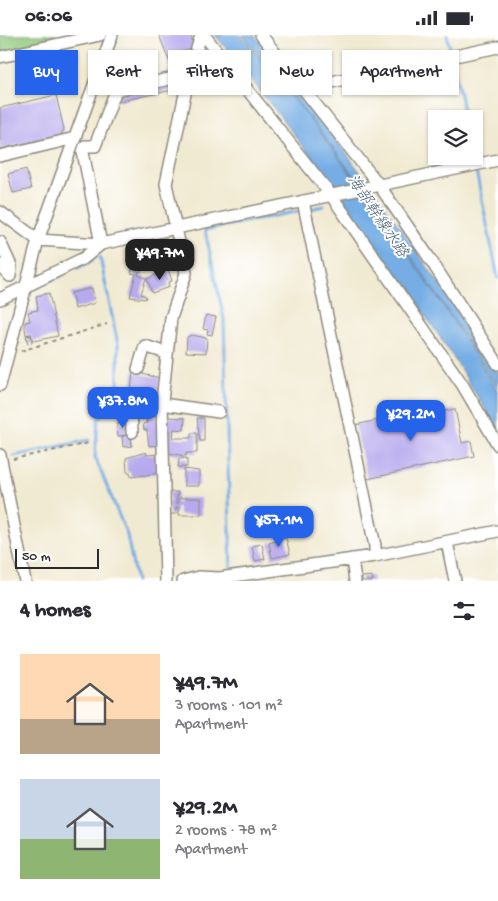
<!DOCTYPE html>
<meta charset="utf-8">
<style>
:root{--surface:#fff;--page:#f2f2f3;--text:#2b2b33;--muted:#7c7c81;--accent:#2563eb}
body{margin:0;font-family:"Gochi Hand","Klee One",sans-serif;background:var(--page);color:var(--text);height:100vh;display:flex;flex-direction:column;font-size:19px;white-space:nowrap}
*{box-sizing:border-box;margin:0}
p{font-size:16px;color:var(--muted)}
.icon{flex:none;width:28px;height:28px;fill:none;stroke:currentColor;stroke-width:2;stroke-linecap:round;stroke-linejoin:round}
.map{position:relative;height:546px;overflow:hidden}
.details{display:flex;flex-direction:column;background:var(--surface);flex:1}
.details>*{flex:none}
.top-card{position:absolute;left:15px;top:15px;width:469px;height:45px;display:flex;gap:10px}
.fabs{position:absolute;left:428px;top:75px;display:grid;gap:10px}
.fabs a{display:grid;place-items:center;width:55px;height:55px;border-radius:0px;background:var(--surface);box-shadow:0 1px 4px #0004;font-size:25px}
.scale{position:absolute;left:15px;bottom:12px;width:84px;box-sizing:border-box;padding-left:5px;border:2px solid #2b2b2b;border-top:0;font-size:14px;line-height:18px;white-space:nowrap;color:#2b2b2b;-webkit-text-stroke:4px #fff;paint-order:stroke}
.price{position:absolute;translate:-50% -42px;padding:0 11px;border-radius:10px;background:var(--accent);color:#fff;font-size:16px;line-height:32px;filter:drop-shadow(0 1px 2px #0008)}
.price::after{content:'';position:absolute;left:50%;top:30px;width:15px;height:11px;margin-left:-8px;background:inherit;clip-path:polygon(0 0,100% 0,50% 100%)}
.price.current{background:#222;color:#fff}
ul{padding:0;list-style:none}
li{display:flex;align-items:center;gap:15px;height:125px;padding:0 20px}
li span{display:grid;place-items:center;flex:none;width:140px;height:100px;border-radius:0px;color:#555}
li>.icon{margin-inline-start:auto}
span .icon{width:60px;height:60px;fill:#fffc;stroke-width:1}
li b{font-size:21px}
h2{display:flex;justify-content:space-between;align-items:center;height:60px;padding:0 20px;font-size:21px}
.chip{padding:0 18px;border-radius:0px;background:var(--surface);box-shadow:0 1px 4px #0004;font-size:18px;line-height:45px}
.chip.current{background:var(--accent);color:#fff}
.status{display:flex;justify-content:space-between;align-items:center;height:35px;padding:0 25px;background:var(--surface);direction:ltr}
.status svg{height:14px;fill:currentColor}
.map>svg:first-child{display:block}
</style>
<div class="status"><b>06:06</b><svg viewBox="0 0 49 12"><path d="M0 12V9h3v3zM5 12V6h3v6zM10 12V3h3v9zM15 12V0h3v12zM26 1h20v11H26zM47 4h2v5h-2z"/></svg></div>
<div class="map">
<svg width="498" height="546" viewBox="0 0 498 546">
<rect width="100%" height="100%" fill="#fff"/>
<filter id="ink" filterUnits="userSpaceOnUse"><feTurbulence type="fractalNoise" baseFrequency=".02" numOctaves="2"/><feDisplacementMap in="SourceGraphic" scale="10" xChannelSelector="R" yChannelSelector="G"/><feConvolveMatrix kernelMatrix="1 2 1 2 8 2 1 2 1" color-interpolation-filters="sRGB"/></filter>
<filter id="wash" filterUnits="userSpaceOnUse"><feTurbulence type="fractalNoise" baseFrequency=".0096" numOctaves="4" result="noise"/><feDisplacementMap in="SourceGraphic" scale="20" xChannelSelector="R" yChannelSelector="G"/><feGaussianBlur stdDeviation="1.12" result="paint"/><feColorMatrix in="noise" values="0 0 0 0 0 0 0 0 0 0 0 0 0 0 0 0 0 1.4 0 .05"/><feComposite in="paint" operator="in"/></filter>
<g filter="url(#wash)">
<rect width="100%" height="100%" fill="#f1ead2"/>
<!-- green -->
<path fill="#90c87b" stroke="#5e7a53" d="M0,0H55L57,6L3,18Z"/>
<!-- water -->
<path fill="#74ade4" stroke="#506c88" d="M215,0H241L298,69L371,166L445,273L498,356V396C450,312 392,231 334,153C295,102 257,49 215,0Z
M243,0H254C342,108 423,221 498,338V353C420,230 336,112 243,0Z"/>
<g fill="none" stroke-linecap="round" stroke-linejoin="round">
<!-- stream -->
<path stroke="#74ade4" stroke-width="3" d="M447,0L451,17
M453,27L465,84
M199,32L214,29L218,33
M163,40L184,35
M476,136L498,243
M310,174L324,171
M100,222L118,310V354L98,385L95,422L127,500L136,546
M78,233L93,225
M36,253L64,239
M14,421L89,405
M231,533L224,284L205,195L300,176
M174,543L183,541"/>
</g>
<g id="blocks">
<!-- building -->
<path fill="#b6a9ed" d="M159,0H190L195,12L183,17L187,27L172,33Z
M181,45L183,53L120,66L118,59Z
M56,60L64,94L61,100L0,114V73Z
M26,134L31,154L13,158L8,139Z
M136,221L145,224L141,237L139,236L138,240L146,243L141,259L146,261L145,264L130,262L136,239L131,238Z
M168,234L172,246L168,247L169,252L152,258L147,244Z
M92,253L95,268L75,274L71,258Z
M49,258L58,301L33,306L31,299L26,300L25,293V287L30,286L28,277L38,275L36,261Z
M206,280L216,282L212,300L207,299L208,295L203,294Z
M31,300L32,308L28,309L26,301Z
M191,300L207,303L206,318L186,317L187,302Z
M133,337L160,343L158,360L131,357Z
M438,372L439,377L455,374L462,408L471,406L474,421L367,444L355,390Z
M154,377V381H157L161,410L149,411L147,395H144L143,389L147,388L146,378Z
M167,382L185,383L184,395L174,394L173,403H191V398H197V418H186V421L167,418Z
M197,383H204V406H200Z
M128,388L129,400L118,401L117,389Z
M131,400L132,411L123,412L122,401Z
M146,417L147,420L158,419L160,438L131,442L130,437H127L126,423Z
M179,423H187V432H178Z
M184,434L199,436V451H184Z
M170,457H178L176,468H179V463H201V480H179V472H176V479H169Z
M286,503L290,519L272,523L269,508Z
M262,509L265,524L255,526L252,511Z
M372,541L373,546H362V542Z"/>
</g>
</g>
<g filter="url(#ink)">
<use href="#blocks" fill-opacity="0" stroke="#8e8a7e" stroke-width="1"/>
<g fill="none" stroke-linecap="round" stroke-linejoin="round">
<!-- minor casing -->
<g stroke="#8e8a7e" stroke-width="14">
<path id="minor" d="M204,0L331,160L462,349L498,410
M261,0L379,150L428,221L498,329
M0,22L100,0
M303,53L498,12
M0,121L75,103
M303,166L375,511V521
M0,177L38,205L101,209L498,125
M0,207L11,231L10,241L0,230
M0,264L84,223L101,209L83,117L85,111H95L116,55L189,40
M138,334L145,311L166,318
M0,350L38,205L112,0
M162,369L219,377
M132,397L131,372L137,364L162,367
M0,420L25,546
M447,507L455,546
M352,524L355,546
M166,546L162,367L171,283L186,238L166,149L189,40L201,0
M183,546L199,542L219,543L375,521L498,496"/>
</g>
<!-- path -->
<path stroke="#8e8a7e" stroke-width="2" stroke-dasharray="4 4" stroke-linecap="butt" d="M21,316L107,289
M13,424L89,408"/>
<!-- minor -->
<use href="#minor" stroke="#fff" stroke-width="11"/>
</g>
</g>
<g text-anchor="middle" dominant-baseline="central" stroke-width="4" stroke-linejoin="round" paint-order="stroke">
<!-- water labels -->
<g font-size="16" font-style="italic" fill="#485f75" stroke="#fff">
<text transform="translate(376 182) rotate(56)">海部幹線水路</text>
</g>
</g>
</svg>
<div class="fabs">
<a><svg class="icon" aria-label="layers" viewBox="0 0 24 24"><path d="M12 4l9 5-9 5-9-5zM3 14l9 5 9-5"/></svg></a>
</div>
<div class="scale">50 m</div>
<b class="price current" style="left:160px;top:246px">¥49.7M</b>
<b class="price" style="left:123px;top:394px">¥37.8M</b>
<b class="price" style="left:411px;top:407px">¥29.2M</b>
<b class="price" style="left:279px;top:513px">¥57.1M</b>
<div class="top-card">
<a class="chip current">Buy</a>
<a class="chip">Rent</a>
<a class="chip">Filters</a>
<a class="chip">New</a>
<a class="chip">Apartment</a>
</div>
</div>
<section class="details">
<h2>4 homes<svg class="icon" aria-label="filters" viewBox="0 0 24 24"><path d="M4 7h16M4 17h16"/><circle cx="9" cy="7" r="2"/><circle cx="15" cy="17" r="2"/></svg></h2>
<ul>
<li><span style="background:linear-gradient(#ffd9b3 65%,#b9a48a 0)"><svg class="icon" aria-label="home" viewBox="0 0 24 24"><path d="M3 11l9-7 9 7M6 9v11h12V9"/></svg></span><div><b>¥49.7M</b><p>3 rooms · 101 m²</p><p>Apartment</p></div></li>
<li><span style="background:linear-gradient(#c9d6e8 60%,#8fb573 0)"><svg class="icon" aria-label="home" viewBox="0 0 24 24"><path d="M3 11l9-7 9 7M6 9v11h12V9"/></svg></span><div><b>¥29.2M</b><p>2 rooms · 78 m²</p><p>Apartment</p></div></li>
</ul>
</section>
